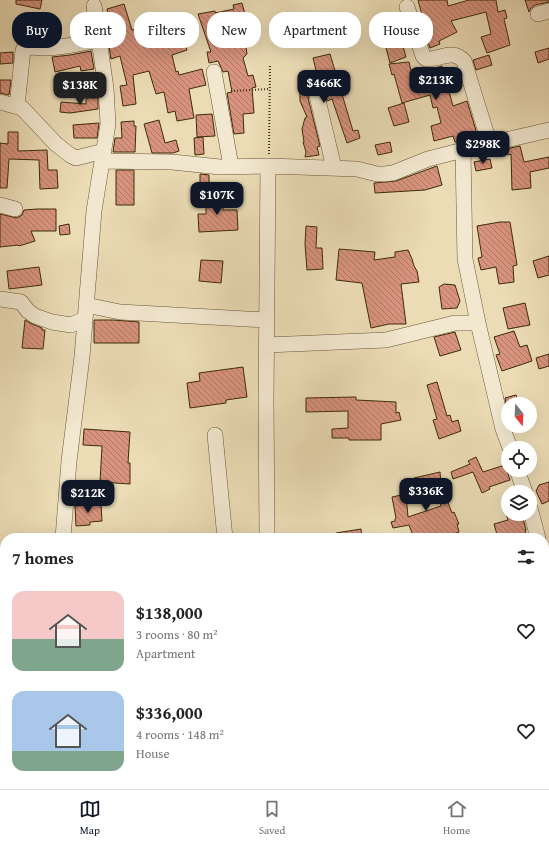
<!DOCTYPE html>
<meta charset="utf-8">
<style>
:root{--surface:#fff;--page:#f6f6f6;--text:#222;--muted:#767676;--line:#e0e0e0;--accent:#111827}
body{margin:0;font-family:"Gentium Book Plus",serif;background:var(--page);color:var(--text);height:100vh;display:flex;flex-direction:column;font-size:15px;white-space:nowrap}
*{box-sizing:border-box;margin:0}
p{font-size:13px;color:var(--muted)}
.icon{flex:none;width:22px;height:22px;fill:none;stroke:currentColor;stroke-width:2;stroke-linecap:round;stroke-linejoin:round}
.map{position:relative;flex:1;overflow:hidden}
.panel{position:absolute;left:0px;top:533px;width:549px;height:256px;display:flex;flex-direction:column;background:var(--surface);border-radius:16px 16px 0 0;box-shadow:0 4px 16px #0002}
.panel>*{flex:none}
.hud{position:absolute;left:12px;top:12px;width:525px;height:36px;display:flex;gap:8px}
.needle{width:26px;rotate:162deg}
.fabs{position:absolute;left:501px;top:397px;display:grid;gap:8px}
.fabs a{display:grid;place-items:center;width:36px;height:36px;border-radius:50%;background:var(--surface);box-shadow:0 4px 16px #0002;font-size:20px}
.price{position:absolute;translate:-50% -34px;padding:0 9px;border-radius:8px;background:var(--accent);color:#fff;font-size:13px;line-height:26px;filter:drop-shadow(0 1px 2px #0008)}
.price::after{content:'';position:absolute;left:50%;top:24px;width:12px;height:9px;margin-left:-6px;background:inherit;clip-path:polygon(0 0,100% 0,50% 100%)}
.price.current{background:#222;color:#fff}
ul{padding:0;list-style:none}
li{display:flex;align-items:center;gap:12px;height:100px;padding:0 12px}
li span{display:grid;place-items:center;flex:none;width:112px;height:80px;border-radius:12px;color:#555}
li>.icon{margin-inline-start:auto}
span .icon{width:48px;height:48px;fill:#fffc;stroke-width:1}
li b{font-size:17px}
h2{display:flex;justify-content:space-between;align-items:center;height:48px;padding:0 12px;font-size:17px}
.tag{padding:0 14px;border-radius:16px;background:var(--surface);box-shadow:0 4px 16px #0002;font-size:14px;line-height:36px}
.tag.current{background:var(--accent);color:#fff}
.menu{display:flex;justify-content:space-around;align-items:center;height:56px;border-top:1px solid var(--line);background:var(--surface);font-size:11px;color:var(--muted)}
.menu a{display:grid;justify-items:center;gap:2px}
.menu .current{color:var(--accent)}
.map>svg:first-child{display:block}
</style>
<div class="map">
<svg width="549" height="789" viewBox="0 0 549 789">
<defs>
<pattern id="building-back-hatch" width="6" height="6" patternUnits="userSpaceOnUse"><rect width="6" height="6" fill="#d7937d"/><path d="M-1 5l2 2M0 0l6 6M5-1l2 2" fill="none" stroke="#b07865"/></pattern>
</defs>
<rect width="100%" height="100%" fill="#ebdcb6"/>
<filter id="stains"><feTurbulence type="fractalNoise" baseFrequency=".005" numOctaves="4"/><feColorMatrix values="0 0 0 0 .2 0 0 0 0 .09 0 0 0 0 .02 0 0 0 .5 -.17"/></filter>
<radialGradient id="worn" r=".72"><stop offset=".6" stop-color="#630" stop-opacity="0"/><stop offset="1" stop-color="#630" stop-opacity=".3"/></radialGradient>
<!-- building -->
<path fill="url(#building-back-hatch)" stroke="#3f2a0a" d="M16,0H42L40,9L16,4Z
M418,0H447L448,6L469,0H496L498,12L505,10L507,18L504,19L510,45L487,53L481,37L491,34L486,12L451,21L457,32L439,41L440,44L430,48L424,31L426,30Z
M525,0H549V2L535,5L531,8L529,12Z
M242,3L247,22L244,23L250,41H245L247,54L243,58L248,76L253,75L256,87L252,88L254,113L243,114L244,133L234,134L227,93L232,92L228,71L223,72L218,61L209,63L207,52H211L198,14L215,11V13L234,9L233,5Z
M124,4L132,30L146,26L149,37L167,30L166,25L184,20L188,34L183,36L187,50L172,55L176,72L178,71L179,75L202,69L206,85L189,89L194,118L177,121L175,111L168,113L164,92L156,94L149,71L133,75L136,104L123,106L120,86L127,85L120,56L111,59L105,20L109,19L107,9Z
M393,21L398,40L401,39L406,57L390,63L380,25Z
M549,48V59L538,63L535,52Z
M91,51L94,69L81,71L80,66L55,72L52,57L70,55Z
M13,52V63L0,64V53Z
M330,54L353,131L358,130L360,138L347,143L332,99L327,101L323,90L319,87H315L311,90L309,93L308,98L320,146L317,147L319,155L305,157L306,152L303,142H304L302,129L305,118L307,117L300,101V84L318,78L313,58Z
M489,55L492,65L476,70L473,60Z
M409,62L412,75L442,66L453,106L467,101L478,137L455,142L453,136L434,141L431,126L441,123L437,107L433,108L430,95L402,103L394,74L392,75L389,64Z
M0,80H11L9,95L0,93Z
M86,98H98V109L70,113L60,112L61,102L86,104Z
M404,103L409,122L394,126L388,108Z
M212,114L215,136L197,137L196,115Z
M159,120L165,143L176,140L179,151L173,153H152L144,124Z
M134,121V126H136L135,152H113L115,138H122L121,122Z
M99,123L97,138H74L73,125Z
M8,132H18V151L47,150L48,170H57L58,188L40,189L39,160L9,159L7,188H0V143L8,144Z
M203,137L204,154L195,155L194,138Z
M390,142L392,152L378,155L375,145Z
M520,146L524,162L549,157V168L530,172L531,188L512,190L511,154L508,155L506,149Z
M490,159L492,168L476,171L474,162Z
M437,166L442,185L425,190L375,193L374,183L396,181Z
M116,170H134V205H116Z
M200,174L209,175V187H200Z
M223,194V210H237L238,230L199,232L198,214H206V195Z
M37,209H56V231H31L35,241L19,246L18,245L0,247V214L17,218L22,215L24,210Z
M500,222H510L517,265L513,266L514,282L499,284L496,267L481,270L478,258L482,257L477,226Z
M69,224L70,234L60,235L59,226Z
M306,226L317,227L316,248H322L323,269L307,270L305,244Z
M339,249L375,252L374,260L395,257V252L408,250L412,259L414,266L417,271L419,282L401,284L406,324H389L371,328L362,283L336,280Z
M549,256V275L538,278L533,261Z
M201,260L223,261L221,283L199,281Z
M39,267L42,285L9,289L7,271Z
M444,284L455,285L460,301L457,308L442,309L439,287Z
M525,303L530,325L508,329L503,308Z
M25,320L32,324L42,328V330H45L43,349L22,348Z
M94,320H113L139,322V343H94Z
M514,331L520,347L527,345L532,361L502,371L496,355L500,354L494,337Z
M455,332L461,350L440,356L434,337Z
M549,354V366L539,369L536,358Z
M243,367L247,397L226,400V403L190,408L187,383L200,381L199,373Z
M437,382L447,416L450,415L452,422L458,420L461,431L439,439L433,420L437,419L427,385Z
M516,395L519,404H506L505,398Z
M356,397V400L396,402V413L399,412L401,420L381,424V440H349V438H332V429L348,428V411L306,412V398Z
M84,429L130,432L128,463H130V484L100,482L102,446L83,445Z
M476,457L483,472L505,465L510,480L489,487L490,489L482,493L473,472L453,479L451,472L470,464L468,461Z
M440,472L441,484L452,513L454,512L459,524H457L459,532L442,538H414L409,525L393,528L391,522L395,521V519L396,518L392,497L406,494L408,517L441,506L434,485L417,489V491L407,494L404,483L414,480V478Z
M549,482V501L542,504L536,491L539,485Z
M101,504L102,521L90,522V525L76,526L75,506Z
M506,514H522L526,530H525L527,538H509V536L498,538L494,524L508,520Z
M361,529L362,538H337L336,533Z"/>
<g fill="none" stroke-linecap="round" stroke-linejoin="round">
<!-- minor casing -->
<g stroke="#6a5635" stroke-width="16">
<path id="minor" d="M407,7L423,56L426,59C440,60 452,48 464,61L490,145
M538,14L549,11
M214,72L231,166
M317,96L334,168
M0,102L22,108L56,144L70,155L76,158L104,151
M17,106L23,50C28,46 35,47 41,48C61,49 80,43 99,40
M103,161L172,162L220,167L268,166L357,169L377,174H384L393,173L428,159L463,150
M0,205L15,209
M0,299L21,302L28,311L35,316L52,322L71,325L85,319
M86,305L120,312L266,320
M266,345L386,340L455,323H478
M215,435L225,538
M510,448L503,429L478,323L465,259L463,150L549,130
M517,470L525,492
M530,508L538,538
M63,538L69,461L82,357L94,211L108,124L106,88L94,6
M267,538L266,400L268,166
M544,559L549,558
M0,638H5
M225,784L226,786
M292,784L293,789"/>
</g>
<!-- path -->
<path stroke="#3f2a0a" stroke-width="2" stroke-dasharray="1 2" stroke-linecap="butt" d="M231,91L269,89
M269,154L270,64"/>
<!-- minor -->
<use href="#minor" stroke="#f2e8d0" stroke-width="15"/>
</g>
<rect width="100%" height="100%" filter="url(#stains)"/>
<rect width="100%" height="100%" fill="url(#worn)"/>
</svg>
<div class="fabs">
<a><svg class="needle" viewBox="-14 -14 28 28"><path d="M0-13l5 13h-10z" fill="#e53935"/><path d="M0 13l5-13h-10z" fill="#767676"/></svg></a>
<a><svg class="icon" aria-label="locate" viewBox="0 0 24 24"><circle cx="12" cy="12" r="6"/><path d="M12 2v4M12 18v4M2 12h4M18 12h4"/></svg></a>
<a><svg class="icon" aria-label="layers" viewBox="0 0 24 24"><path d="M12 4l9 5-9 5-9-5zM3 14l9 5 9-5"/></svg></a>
</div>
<b class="price" style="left:436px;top:101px">$213K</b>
<b class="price" style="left:324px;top:104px">$466K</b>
<b class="price current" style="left:80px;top:106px">$138K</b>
<b class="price" style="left:483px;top:165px">$298K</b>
<b class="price" style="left:217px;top:216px">$107K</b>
<b class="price" style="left:426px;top:512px">$336K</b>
<b class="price" style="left:88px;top:514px">$212K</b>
<div class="hud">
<a class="tag current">Buy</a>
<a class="tag">Rent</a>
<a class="tag">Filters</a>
<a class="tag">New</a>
<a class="tag">Apartment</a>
<a class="tag">House</a>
</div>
<section class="panel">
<h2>7 homes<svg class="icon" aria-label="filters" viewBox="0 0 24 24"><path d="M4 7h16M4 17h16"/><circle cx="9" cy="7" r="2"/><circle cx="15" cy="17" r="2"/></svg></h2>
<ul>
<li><span style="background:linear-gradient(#f6c9c9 60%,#7fa58c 0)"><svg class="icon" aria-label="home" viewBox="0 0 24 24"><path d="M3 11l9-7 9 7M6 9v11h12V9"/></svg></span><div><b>$138,000</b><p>3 rooms · 80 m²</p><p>Apartment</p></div><svg class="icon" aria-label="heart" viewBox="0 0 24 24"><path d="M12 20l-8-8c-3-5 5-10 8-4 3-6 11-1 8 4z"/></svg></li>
<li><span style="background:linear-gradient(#a9c7e8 75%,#7fa58c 0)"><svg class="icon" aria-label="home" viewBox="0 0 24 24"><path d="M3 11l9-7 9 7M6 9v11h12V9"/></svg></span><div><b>$336,000</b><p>4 rooms · 148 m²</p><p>House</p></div><svg class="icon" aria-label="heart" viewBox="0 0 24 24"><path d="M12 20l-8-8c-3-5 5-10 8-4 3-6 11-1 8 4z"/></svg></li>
</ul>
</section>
</div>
<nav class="menu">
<a class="current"><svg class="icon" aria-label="map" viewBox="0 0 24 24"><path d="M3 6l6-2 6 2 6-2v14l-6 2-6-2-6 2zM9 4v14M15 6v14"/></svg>Map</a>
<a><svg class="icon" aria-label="saved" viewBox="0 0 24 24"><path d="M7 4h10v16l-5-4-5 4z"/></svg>Saved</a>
<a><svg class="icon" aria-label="home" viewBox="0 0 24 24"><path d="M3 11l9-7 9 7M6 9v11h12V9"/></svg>Home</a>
</nav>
